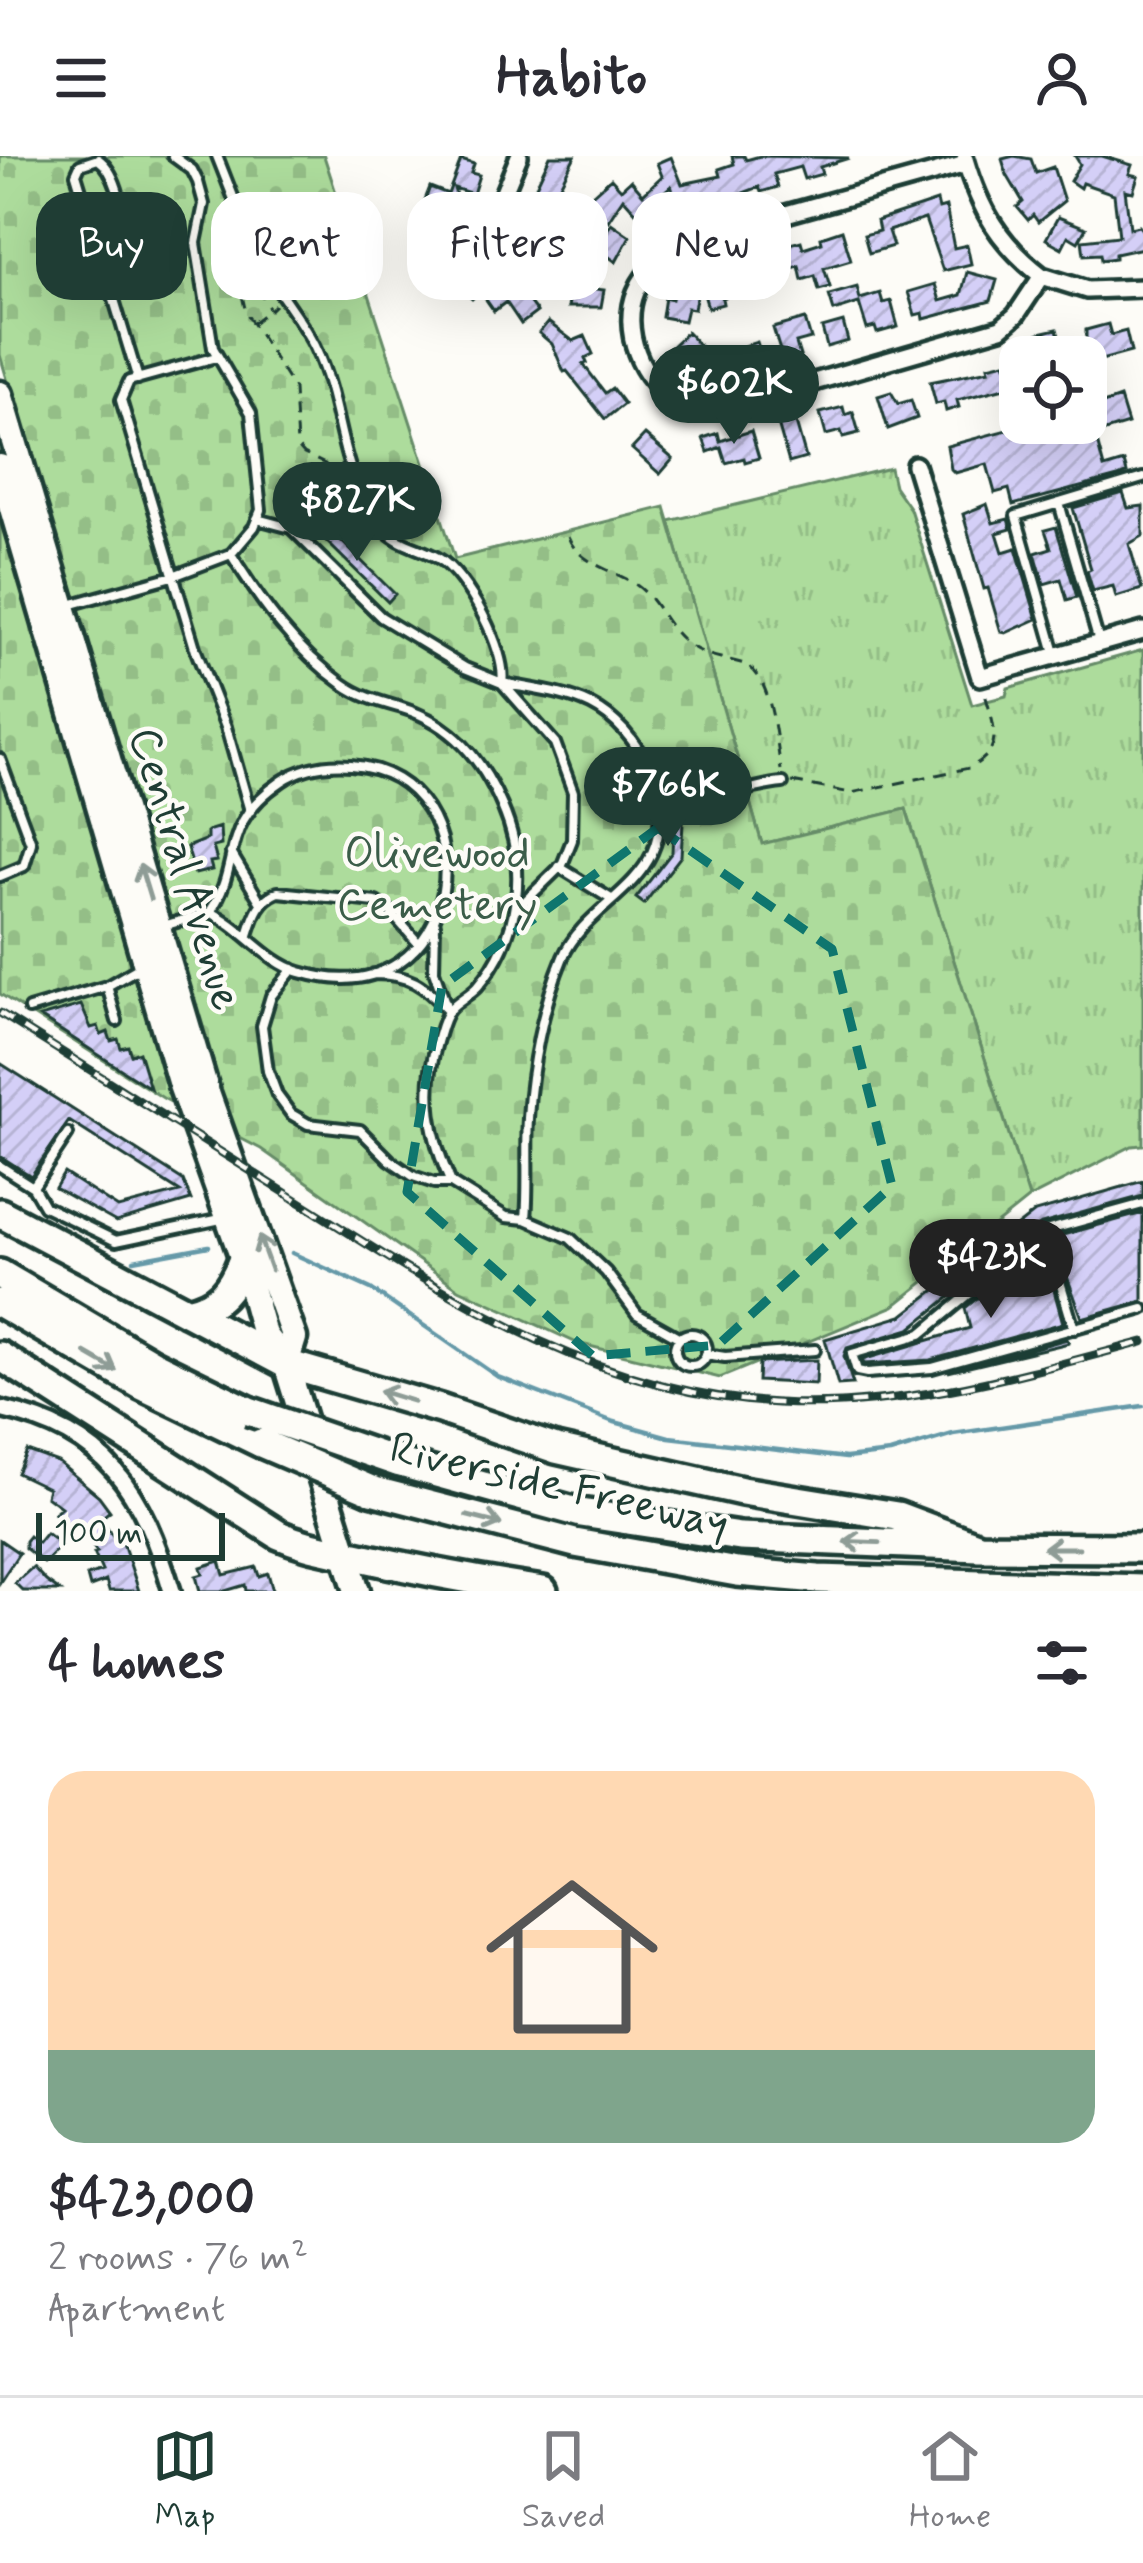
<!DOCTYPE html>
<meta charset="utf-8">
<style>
:root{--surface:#fff;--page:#f7f7f7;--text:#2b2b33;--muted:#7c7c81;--line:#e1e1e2;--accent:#1f3d34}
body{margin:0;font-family:Mynerve,sans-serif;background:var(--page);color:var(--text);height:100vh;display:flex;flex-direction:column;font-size:45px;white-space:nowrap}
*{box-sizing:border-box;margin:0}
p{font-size:39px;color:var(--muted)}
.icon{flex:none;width:66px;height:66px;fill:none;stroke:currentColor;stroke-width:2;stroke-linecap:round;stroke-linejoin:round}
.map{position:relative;height:1435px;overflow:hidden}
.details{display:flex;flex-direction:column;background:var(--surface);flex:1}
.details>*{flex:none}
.top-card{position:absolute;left:36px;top:36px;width:1071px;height:108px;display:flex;gap:24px}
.fabs{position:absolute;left:999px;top:180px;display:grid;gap:24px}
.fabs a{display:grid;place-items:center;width:108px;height:108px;border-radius:24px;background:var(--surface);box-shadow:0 12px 48px #0002;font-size:60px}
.scale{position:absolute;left:36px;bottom:30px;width:189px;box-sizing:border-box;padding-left:12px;border:6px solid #1f3d34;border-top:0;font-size:33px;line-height:42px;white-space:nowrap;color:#1f3d34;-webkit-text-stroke:9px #fdfcf7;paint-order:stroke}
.price{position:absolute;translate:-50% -102px;padding:0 27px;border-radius:42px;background:var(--accent);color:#fff;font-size:39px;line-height:78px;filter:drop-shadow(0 3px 6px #0008)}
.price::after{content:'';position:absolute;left:50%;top:72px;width:36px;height:27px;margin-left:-18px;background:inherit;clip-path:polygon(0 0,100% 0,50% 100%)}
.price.current{background:#222;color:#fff}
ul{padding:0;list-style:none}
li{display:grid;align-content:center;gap:24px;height:636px;padding:0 48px}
li span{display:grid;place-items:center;height:372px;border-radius:36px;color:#555}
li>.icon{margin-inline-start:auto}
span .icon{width:216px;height:216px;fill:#fffc;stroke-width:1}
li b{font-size:51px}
h2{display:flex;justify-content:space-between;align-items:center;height:144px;padding:0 48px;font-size:51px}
.chip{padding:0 42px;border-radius:36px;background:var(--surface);box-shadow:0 12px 48px #0002;font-size:42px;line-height:108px}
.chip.current{background:var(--accent);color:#fff}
header{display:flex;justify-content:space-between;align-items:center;height:156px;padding:0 48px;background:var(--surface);font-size:54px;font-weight:700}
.dock{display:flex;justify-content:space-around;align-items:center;height:168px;border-top:3px solid var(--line);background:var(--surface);font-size:33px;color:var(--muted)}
.dock a{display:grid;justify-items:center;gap:6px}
.dock .current{color:var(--accent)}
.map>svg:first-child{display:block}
</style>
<header><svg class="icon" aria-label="menu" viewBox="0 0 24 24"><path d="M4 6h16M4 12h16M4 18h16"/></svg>Habito<svg class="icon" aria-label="person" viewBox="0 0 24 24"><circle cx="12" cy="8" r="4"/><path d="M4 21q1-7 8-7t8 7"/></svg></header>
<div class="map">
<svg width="1143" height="1435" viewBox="0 0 1143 1435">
<defs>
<pattern id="grass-tufts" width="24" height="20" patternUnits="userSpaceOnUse" patternTransform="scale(3)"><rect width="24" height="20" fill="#addc9c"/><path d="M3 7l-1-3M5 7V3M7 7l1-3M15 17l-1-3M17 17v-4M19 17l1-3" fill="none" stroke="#94be87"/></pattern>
<pattern id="cemetery-stones" width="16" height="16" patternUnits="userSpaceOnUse" patternTransform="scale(3)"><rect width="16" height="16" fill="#addc9c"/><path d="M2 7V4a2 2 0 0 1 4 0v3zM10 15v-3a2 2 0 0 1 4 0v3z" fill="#94be87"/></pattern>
<pattern id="building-hatch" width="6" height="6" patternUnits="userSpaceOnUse" patternTransform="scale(3)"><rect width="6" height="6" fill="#d4cff7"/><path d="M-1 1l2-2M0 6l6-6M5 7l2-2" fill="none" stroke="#b6b3d4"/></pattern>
</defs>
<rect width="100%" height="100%" fill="#fdfcf7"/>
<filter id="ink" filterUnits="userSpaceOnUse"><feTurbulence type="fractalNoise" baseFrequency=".00833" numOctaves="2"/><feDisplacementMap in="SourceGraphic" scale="24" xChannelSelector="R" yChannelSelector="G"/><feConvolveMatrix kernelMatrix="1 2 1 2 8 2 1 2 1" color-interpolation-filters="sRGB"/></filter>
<g filter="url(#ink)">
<!-- grass -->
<path fill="url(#grass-tufts)" stroke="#668c68" stroke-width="3" d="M890,312L894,330L910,353L972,549L1006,540L1008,532L1143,494V989L1132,990L1029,1042L906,653L762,688L669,365Z"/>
<!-- cemetery -->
<path fill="url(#cemetery-stones)" stroke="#668c68" stroke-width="3" d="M0,0H324L455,403L665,351L762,688L906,653L1029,1042L894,1150L720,1222L577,1187L459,1133L261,993L163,942L0,838V237L10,233L0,199Z"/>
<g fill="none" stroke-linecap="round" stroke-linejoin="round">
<!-- stream -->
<path stroke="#6599a8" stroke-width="4.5" d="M292,1097L371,1133L498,1221L611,1265L669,1281L846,1302L890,1297L953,1278L1143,1250
M134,1104L209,1090"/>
</g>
<!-- building -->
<path fill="url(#building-hatch)" stroke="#1f3d34" stroke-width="3" d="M550,0H575L560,29L586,39L583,47L611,22L621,33L631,24L643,38L662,20L657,7L671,1L682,28L721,20L719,13L734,8L732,0H744L746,4L760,0L849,2L820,11L822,18L804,23L800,11L774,18L778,31L761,36L759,31L720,46L717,38L682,57L671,30L651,47L661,58L648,70L623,42L608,65L583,48L563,42L558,55L550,52L547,60L526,51Z
M1014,0L1031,3L1036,17L1053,11L1064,45L1038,66L1033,59L1028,64L1017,51L1023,46L1007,19L1002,3Z
M1075,0H1102L1132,9L1129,18L1138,20L1133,36L1125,34L1130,72L1139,70L1143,75V92L1115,98V102L1101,104L1100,98L1084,99L1082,84L1119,80L1114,38L1082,27L1080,32L1070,25L1080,8Z
M461,4L474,8L471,17L479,19L473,38L454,32L466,79L439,83L433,47L425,44L430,31L448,38Z
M937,45L939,53L946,51L954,92L967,89L971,108L943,115L925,63L888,75L893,90L869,97L864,79L879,75L877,65Z
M1058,61L1086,72L1078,86L1068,80L1062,92L1046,83Z
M611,67L630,80L616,106L597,92Z
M842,74L851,104L824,112L830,131L819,134L815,120L802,124L799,110L789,113L782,90L801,85L803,92L822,86L821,81Z
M544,78L561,85L546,122L521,111L528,93L536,96Z
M467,83L468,92L474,87L482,97L466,109L495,138L513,125L537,156L521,168L506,146L494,155L480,135L472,143L445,118L438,111Z
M756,99H764L769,119L735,128L738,137L722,142L723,148L708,152L697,114L714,109L718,121L744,113L741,103Z
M967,116L997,124L991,145L924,163L923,157L915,159L908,136L935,128L940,145L961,139Z
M571,120L597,124L596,133L604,134L601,151H568L571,137L576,138L579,128Z
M676,122L699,127L694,153L687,152L684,165L662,161L665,141L672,143Z
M857,131L860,143L880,137L883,147L891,145L898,171L877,177L875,171L867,173L859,147L834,155L829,139Z
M805,163L811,183L796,187L800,200L783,204L773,172Z
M548,166L573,185L585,180L593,198L585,202L587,207L583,208L605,237L612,232L624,248L605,263L567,215L564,216L552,188L539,177Z
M843,166L848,185L827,191L822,172Z
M1108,168L1111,179L1126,175L1131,196L1086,208V174Z
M1057,173L1065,201H1046L1039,177Z
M687,176L707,198L690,214L667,195Z
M757,186L763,205L749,209L750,212L716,220L712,206L733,200L731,194Z
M1005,206L1006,209L1018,206L1020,228L957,244L959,251L946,255L944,246L936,248L930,226L989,214L988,210Z
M891,236L898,248L911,244L917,262L888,273L878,240Z
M1120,242L1128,268L1095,278L1104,312L1124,306L1127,317L1118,321L1013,349L1009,333L995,337L987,308L955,317L951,313L947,290L1033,267H1083L1086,274V254Z
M843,251L845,259L853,256L859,277L843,281L841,275L826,279L820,257Z
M795,263L806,302L789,307L778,268Z
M751,275L759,302L745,306L744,302L726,307L721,291L708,296L703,282L718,277L720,285Z
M645,279L673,303L660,318L632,293Z
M1123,337L1128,352L1143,350V380L1129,388L1142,433L1116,441L1113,430L1093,435L1087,415L1091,413L1073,352Z
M987,348L993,367L1008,363L1011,373L997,377L1003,396L1016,392L1037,463L1006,477L1001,476L988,432L984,433L963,358Z
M297,349L323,374L316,382L290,356Z
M327,371L395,438L388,446L319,378Z
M1056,371L1077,441L1067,444L1061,423L1044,428L1035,397L1051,392L1045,374Z
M675,634L685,635L681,700L644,748L636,742L672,696Z
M220,671L221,689L213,691L217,705L210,706L212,714L195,718L187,691L207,683V675Z
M81,849L91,872L98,870L101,879L108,876L111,885L118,883L121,892L128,890L131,899L139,896L150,932L40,861Z
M0,907L183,1024L191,1044L116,1066L55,1032L64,1017L118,1052L180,1036L69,965L31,1020L0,1000Z
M1143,1025V1040L1041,1068L910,1173L847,1192L844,1200L853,1228L838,1229L825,1183L902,1160L1035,1056Z
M1143,1057V1145L1082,1162L1064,1112L1068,1110L1059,1080Z
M1049,1116L1063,1167L931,1204L864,1208L862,1204L970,1172L965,1152L987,1134Z
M1067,1183L1069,1187L948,1216Z
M817,1204L816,1228L758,1225L759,1207Z
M27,1295L58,1306L99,1340L110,1355L101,1362L113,1380L120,1378L139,1435H109L106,1425L90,1431L87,1420L102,1415L94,1397L97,1396L80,1373L74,1370L69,1374L54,1357L61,1351L46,1340L48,1332L17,1317Z
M46,1377L61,1389L44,1407L25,1392V1385L29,1380L38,1387Z
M0,1384L19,1397L0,1426Z
M220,1405L224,1419L256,1411L259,1420L268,1417L273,1435H246L245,1429L225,1435H200L196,1420L203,1418L201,1411Z
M33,1411L46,1425L60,1435H23L15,1427Z"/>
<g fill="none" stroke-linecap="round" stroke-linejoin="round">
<!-- service casing -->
<g stroke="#1f3d34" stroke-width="16">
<path id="service" d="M217,0C233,40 247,80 268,117C283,144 304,167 316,194C345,255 336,317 383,372C398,389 419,391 438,402C466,417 508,497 502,527C531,533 564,536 591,549C639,573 676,645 652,697C632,739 582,758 563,801C543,849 531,911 528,962C526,996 529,1029 526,1063
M95,81L120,69C125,49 114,14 98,3L80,9L76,18L138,223
M216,201L129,225L121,244L196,495L226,571L250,655
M1059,347L1099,486
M257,363L291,372L381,461L465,512L502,527L555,587L573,636L572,684L562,709L516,754
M231,398C262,448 295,494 343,528C361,541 381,546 402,552C452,567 482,603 502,650C528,709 521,780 478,830C470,839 458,844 450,853C443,861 440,876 437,886C422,937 430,980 451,1027
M69,449L173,420L231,398L254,371L261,354L251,257L213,192L196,87L204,48L198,26L192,14L173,0
M1055,497L1016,360L1143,322
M643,602C670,617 702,641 735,636C751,634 766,628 783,627
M0,603L31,687L24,710L0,720
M231,697L261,747
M559,711L611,743
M435,768L434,815L445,847
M160,771L210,756C243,771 266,806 300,816C468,866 496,620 351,609C326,607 303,611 282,625C216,670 244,705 210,756
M248,779C254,760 258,744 278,736L376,746L389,754L419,788
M293,813L271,840L262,870L268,915L277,939L291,958L308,968L360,974L390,1004L413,1020L434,1027H451L506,1061L526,1063L570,1082L606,1116L637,1158L680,1182
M374,818C409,818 424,829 447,854
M29,853L107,830
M117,865L107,830L142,810
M0,1010L33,1031L44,1050L116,1085L221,1063
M33,1031L68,978
M1143,1048L1045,1075L921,1178L852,1198L857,1215L867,1217L932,1212L1143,1153
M1045,1075L1074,1173
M675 1194a16 16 0 1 1 32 0a16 16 0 1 1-32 0Z
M706,1198L725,1201L815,1194"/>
</g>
<!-- minor casing -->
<g stroke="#1f3d34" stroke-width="24">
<path id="minor" d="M965,3C980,54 999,87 1042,120
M966,8L689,85C667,98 646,111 636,136C621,172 640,226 676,242C693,250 713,251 731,250L1001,172L1016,159L1042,120L1087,134L1143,132
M498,75V51L519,0
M915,309L980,521L1143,475
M0,1253C108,1277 142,1335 172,1435"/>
</g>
<!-- primary casing -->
<g stroke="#1f3d34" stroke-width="33">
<path id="primary" d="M0,238L207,937L294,1182L286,1208
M0,311L181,929L243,1103L264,1179L286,1208L357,1435"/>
</g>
<!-- motorway casing -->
<g stroke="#1f3d34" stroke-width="36">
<path id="motorway" d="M0,1057L286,1208L440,1253L556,1293L742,1335L897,1360L979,1391
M0,1118L153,1208L249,1255
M0,1147L141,1229L261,1287
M187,1156C219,1149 231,1134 243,1103
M0,1200L279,1379C304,1390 325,1393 351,1399C417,1414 476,1425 543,1435
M397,1306L581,1357L740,1381L979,1391L1143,1392
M371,1334L575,1387L737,1416L818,1423L1143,1433"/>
</g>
<!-- path -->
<path stroke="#1f3d34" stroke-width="3" stroke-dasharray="12 9" stroke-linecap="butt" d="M275,149L270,154L236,94L232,95L246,157L294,233L297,290L304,298L325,308L338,335L356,355
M253,167L268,155
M568,381C579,408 612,413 635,428C656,442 664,467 683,484C701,500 719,501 741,507C773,515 776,587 781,614
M792,626L851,637L969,612C1007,593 993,569 984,534"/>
<!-- service -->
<use href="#service" stroke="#fdfcf7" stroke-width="8"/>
<!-- minor -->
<use href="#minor" stroke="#fdfcf7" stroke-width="15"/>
<!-- primary -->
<use href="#primary" stroke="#fdfcf7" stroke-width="24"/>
<!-- motorway -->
<use href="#motorway" stroke="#fdfcf7" stroke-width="27"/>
<!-- rail casing -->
<g stroke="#1f3d34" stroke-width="9">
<path id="rail" d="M0,857C97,918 195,980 292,1041C448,1139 587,1236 778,1247C903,1254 1023,1218 1143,1186"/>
</g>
<!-- rail -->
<use href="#rail" stroke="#fdfcf7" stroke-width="4.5" stroke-dasharray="14" stroke-linecap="butt"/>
<!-- motorway-bridge casing -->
<g stroke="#1f3d34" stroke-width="36" stroke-linecap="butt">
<path id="motorway-bridge" d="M249,1255L397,1306
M261,1287L371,1334"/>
</g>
<!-- motorway-bridge -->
<use href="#motorway-bridge" stroke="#fdfcf7" stroke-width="27"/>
</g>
<!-- one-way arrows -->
<defs><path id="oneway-shaft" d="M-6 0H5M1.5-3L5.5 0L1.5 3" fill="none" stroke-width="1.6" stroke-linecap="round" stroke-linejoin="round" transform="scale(3)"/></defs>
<g stroke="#8e9c96">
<use href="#oneway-shaft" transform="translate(145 726) rotate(-107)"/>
<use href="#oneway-shaft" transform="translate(265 1097) rotate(-110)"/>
<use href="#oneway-shaft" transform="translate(101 1206) rotate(30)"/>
<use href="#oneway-shaft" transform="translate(396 1240) rotate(-163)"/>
<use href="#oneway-shaft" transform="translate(484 1364) rotate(14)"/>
<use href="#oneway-shaft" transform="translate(862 1386) rotate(-178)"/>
<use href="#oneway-shaft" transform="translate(1061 1392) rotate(-180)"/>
</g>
</g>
<!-- marked area -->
<path fill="none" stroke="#0f766e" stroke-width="9" stroke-dasharray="24 15" stroke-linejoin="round" d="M658,672L832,793L892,1030L718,1189L593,1200L407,1036L442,830Z"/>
<g text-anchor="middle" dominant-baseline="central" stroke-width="9" stroke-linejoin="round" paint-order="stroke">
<!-- park labels -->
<g font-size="45" fill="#3b5d49" stroke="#fdfcf7">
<text x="437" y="698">Olivewood<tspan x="437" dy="52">Cemetery</tspan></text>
</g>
<!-- street labels -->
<g font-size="45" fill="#1f3d34" stroke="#fdfcf7">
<text transform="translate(184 713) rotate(73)">Central Avenue</text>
<text transform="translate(559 1331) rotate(13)">Riverside Freeway</text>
</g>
</g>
</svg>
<div class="fabs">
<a><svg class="icon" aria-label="locate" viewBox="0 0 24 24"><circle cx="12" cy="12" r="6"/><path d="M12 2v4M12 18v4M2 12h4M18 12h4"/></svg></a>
</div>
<div class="scale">100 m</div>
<b class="price" style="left:734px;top:291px">$602K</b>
<b class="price" style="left:357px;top:408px">$827K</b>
<b class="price" style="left:668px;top:693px">$766K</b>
<b class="price current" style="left:991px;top:1165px">$423K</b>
<div class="top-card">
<a class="chip current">Buy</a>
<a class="chip">Rent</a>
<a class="chip">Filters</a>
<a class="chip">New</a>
</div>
</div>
<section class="details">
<h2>4 homes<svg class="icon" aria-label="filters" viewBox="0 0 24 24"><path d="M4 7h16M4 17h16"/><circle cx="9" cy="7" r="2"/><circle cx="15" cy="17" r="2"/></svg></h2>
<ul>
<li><span style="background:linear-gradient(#ffd9b3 75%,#7fa58c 0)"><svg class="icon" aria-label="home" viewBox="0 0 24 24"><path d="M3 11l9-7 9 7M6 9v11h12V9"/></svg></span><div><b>$423,000</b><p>2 rooms · 76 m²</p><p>Apartment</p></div></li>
</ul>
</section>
<nav class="dock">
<a class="current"><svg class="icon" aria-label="map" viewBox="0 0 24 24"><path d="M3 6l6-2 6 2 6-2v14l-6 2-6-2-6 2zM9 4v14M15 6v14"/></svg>Map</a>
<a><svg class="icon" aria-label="saved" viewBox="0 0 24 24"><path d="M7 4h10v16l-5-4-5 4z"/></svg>Saved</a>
<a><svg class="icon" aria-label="home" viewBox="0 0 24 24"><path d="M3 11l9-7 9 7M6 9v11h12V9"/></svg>Home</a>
</nav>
